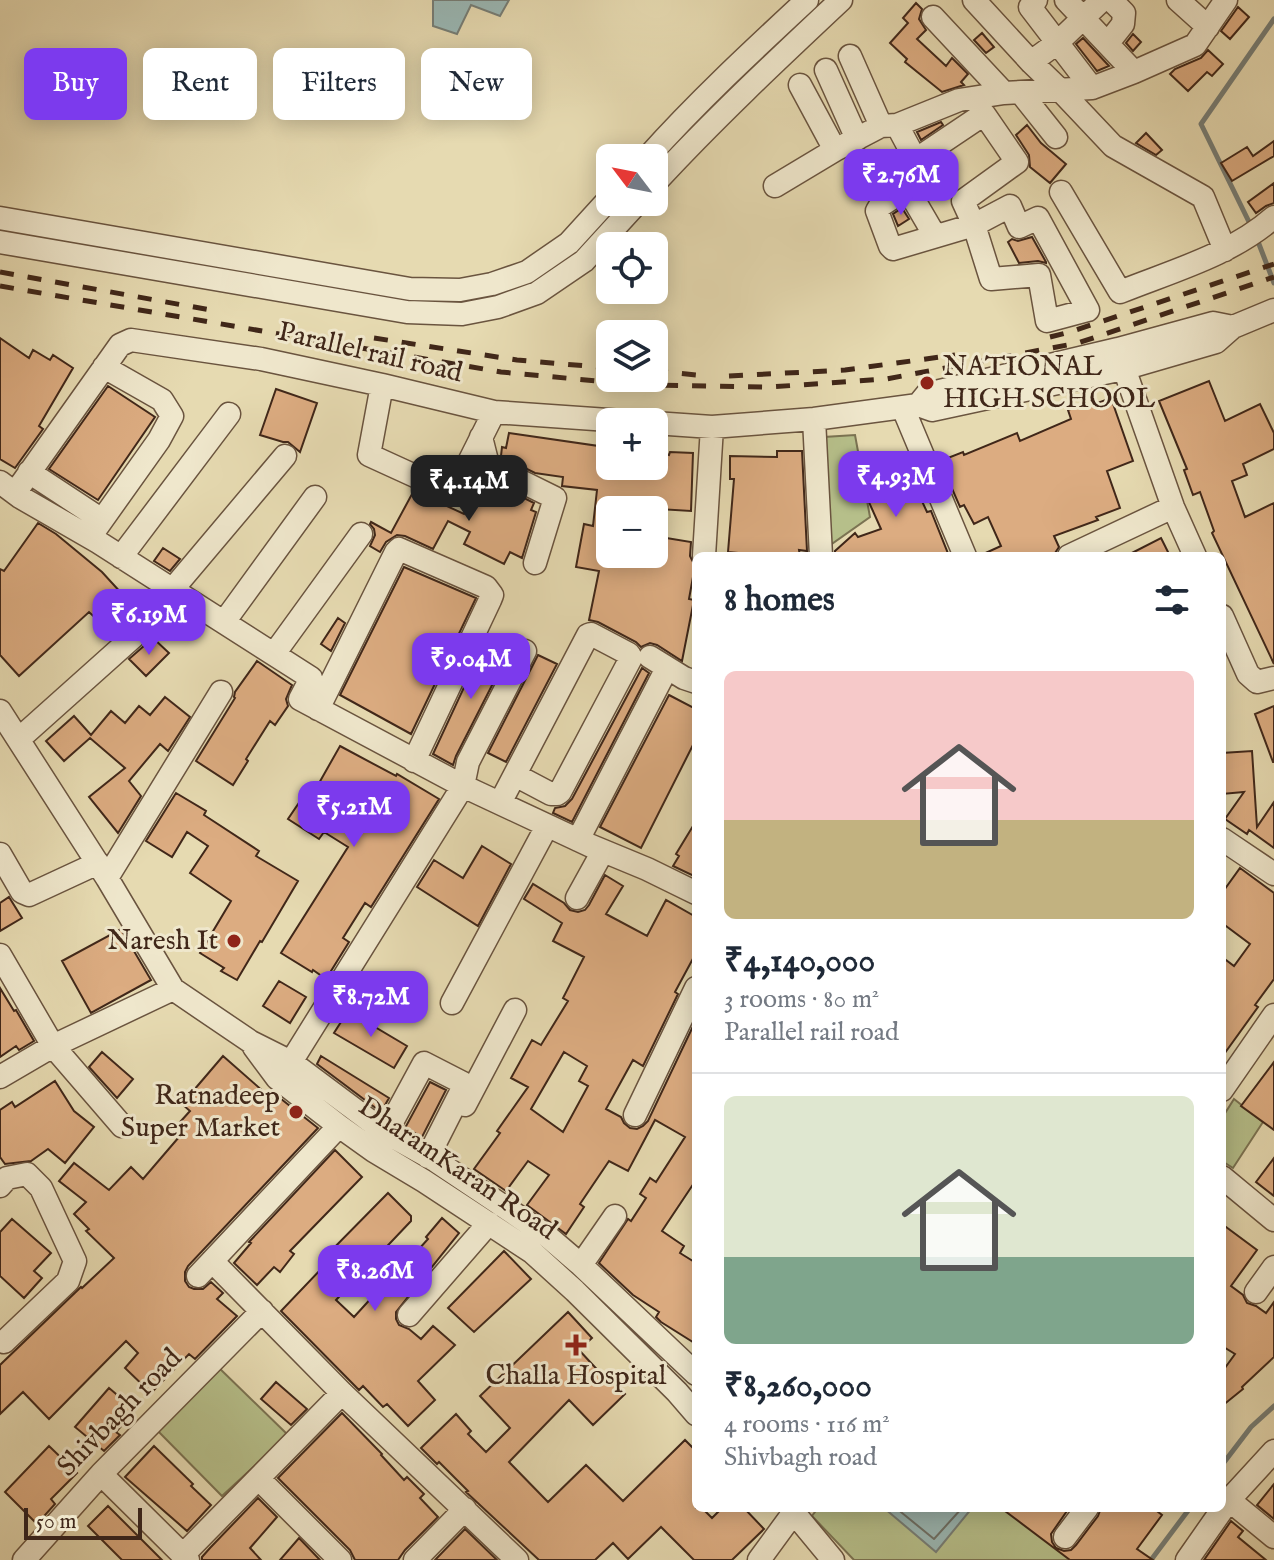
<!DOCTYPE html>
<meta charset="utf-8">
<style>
:root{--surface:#fff;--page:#f6f6f7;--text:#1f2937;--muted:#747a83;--line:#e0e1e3;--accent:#7c3aed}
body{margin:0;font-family:"IM FELL English",serif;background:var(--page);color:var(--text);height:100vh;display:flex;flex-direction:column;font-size:30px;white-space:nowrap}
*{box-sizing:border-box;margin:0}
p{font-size:26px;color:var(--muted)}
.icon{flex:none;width:44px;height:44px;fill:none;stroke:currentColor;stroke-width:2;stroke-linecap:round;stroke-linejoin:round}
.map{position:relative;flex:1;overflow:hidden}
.side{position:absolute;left:692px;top:552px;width:534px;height:960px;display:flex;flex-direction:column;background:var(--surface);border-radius:12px;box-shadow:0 4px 20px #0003}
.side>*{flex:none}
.banner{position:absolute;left:24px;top:48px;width:548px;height:72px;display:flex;gap:16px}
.needle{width:52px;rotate:302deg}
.tools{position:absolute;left:596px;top:144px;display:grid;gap:16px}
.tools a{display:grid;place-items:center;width:72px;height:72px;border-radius:12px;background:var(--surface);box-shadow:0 4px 20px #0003;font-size:40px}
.scale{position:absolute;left:24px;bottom:20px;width:118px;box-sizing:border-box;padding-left:8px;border:4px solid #402719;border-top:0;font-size:22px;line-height:28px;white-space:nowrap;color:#402719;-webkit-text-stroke:6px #efe7cc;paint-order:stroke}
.price{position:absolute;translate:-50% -68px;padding:0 18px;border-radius:16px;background:var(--accent);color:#fff;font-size:26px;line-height:52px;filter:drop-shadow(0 2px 4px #0008)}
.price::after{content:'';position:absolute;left:50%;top:48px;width:24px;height:18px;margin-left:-12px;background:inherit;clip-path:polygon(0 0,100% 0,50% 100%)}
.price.on{background:#222;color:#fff}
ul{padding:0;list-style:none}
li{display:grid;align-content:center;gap:16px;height:424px;padding:0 32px}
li+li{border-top:2px solid var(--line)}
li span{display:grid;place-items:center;height:248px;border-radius:12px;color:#555}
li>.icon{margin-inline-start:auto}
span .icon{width:144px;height:144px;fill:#fffc;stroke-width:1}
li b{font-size:34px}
h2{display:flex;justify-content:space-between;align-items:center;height:96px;padding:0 32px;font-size:34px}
.pill{padding:0 28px;border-radius:12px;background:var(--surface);box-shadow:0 4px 20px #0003;font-size:28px;line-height:72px}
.pill.on{background:var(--accent);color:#fff}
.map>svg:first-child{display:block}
</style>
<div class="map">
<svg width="1274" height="1560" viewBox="0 0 1274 1560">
<rect width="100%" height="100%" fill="#e6dab1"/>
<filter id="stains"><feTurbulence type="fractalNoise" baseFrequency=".0025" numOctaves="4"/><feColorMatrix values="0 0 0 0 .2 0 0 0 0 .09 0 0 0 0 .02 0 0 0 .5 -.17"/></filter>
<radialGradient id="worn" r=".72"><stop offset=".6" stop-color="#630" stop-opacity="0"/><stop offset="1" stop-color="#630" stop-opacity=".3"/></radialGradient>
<!-- green -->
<path fill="#b6bf8a" stroke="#7b7352" stroke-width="2" d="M855,435L870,517L826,548L824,437Z
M1234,1099L1263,1122L1233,1168L1222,1161V1118Z
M215,1364L288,1435L222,1496L152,1425Z
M818,1508H1007L1071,1560H854L812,1516Z"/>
<!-- water -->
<path fill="#9ab8b5" stroke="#767e77" stroke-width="2" d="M433,0H509L500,16L471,5L457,34L433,26Z
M884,1508H972L936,1552Z"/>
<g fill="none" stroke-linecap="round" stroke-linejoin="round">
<!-- shore -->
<path stroke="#6d7067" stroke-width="2" d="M896,1508L934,1539L962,1508"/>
<!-- stream -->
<path stroke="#767e77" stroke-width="5" d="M1251,226L1201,124L1274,19
M1257,239L1274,283
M1222,1465L1251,1427L1274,1406
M1151,1560L1190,1508"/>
</g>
<!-- building -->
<path fill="#dcac81" stroke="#402719" stroke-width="2" fill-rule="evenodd" d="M916,3L922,9L919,19L926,30L917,39L946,66L952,58L968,74L961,82L964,85L942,92L905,62L907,59L890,43L908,23L903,18Z
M1238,7L1249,17L1230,39L1221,31Z
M982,33L994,47L986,53L974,40Z
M1133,34L1141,42L1133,51L1126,43Z
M1083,38L1109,66L1097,71L1076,44Z
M1208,50L1223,64L1212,76L1207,72L1188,91L1170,74L1175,69L1201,58Z
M941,122L943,125L921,140L917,132Z
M1027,125L1041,143L1066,164L1050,183L1030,167L1029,155L1016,135Z
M1146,133L1162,150L1156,155L1136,143Z
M1274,141V156L1232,181L1221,163L1247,147L1253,156Z
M1274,183V203L1266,206L1256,213L1248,202Z
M902,208L909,219L898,226L893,214Z
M1032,237L1046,262V263L1038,261L1019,263L1008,242L1012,239L1018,241Z
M0,338L29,358L33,350L50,360L53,355L73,368L39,426L43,429L15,468L0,459Z
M1209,381L1225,421L1260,404L1274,433V449L1243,464L1247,475L1232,481L1245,517L1274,503V664L1212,533L1214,531L1200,492L1193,495L1184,470L1187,469L1159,401Z
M108,386L155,417L98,500L49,469Z
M276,389L317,403L300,452L288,442H283L260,435Z
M1111,398L1133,461L1107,471L1120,508L1096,517L1098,520L1054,536L1059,547L1053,556H979L1001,546L988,517L974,524L964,505L960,507L940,461L963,452L964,455L1017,433L1020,441L1071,419L1068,410L1083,404L1084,408Z
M509,433L599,446L601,434H610V466H654V452L669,455L670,452L693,453L691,511L642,508L641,510H610V554H654V536L691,542L690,556L695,566L689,599L694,600L682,661L657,645L650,643L641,647L636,642L598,622L589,620L599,571L576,567L584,524L593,526L597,490L562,486L563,477L535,473L501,456L502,447L506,448Z
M777,451H802L807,551L799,550L800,556H770L728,552L734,479H730V456L777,457Z
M903,460L927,512L931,511L949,556H835V551L855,533L858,537L881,529L859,480Z
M494,483L534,503L531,510L536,512L522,558L510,552L504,564L464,544L470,532L448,521L433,549L405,536L397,535L386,542L380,552L370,546L375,535L374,529L370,524L371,522L391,533L412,494L432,504L434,500L464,514L479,484L491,490Z
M38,523L56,534L102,572L123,595L127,591L145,608L114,635L89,612L19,676L0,655V569L4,571Z
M1161,538L1170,556H1126Z
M163,548L180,559L170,571L154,561Z
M404,567L476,598L411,734L340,695Z
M338,618L345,623L331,651L321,644Z
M153,638L169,653L146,676L129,659Z
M486,640L509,652L456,756L453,765L433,754Z
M538,655L557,664L506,762L488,753Z
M257,661L292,685L286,699L288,706L275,725L270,721L246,759L248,761L233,785L196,761L235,698L234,697L235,692Z
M642,668L649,673L572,822L553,813L555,808L565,806L572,799Z
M669,695L696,709V739L641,848L600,827Z
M165,697L190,717L168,751L160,744L129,781L141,796L118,833L89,797L125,768L90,738L64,761L46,741L74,716L91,735L111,711L125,723L139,706L150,715Z
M1274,706V762H1273L1255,714Z
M340,746L396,776L397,774L439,799L371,907L365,903L343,938L349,942L326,979L313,970L312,972L281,953L348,847L324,832L319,839L288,819L309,788L314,792Z
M1252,751L1257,827L1274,802V848L1249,830L1247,834L1225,819L1244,792L1222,794V753Z
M176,793L206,811L204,815L259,851L256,856L298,881L262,942L260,941L237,980L221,971L224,968L200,953L231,901L190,873L208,846L187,832L172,857L146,841Z
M696,821V877L673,866L679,856L676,854Z
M482,846L511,864L478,926L417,887L434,860L463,878Z
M1240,868L1274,893V979L1255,1005L1258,1007L1222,1057V957L1234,966L1250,944L1222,923V893Z
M605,875L623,886L606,914L647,936L666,900L696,917V953L675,992L678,994L643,1066L633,1060L606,1109L621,1117L624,1123L630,1128L637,1129L643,1126L648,1121L696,1020V1180L662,1231L684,1246L680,1253L696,1263V1344L661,1322L656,1317L659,1312L633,1295L599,1263L628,1219L631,1221L646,1198L640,1194L650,1178L656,1182L685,1137L655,1120L628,1171L609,1161L580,1204L584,1207L566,1234L527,1205L549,1175L528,1161L506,1191L474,1169L500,1133L497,1131L528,1087L511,1078L532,1040L541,1045L568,1001L563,998L584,957L553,941L562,923L524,899L533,884L564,903L570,910L578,912L585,910L589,905ZM564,1052L587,1066L579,1081L588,1086L563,1132L531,1109Z
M9,897L22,918L0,931V903Z
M121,929L151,980L91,1013L62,961Z
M279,981L306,997L290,1023L263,1006Z
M0,988L14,1011L16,1010L34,1041L19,1050L16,1046L0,1057Z
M348,1011L407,1046L394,1068L334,1033Z
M102,1052L133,1079L117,1098L89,1067Z
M223,1056L273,1100L276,1095L318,1128L188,1266L185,1272V1281L189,1287L194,1289H203L211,1282L223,1293L217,1299L237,1316L195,1359L189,1354L151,1393L125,1368L138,1353L126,1341L49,1419L23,1392L0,1414V1365L81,1287L82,1288L114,1258L86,1231L89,1229L74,1214L86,1202L59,1181L74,1163L109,1190L131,1167L143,1179L179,1137L172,1131L190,1111L182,1104Z
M321,1056L389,1098L381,1112L317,1064Z
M1274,1062V1130L1241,1106Z
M55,1081L74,1111L94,1127L65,1163L48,1149L31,1161L5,1164L0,1157V1110L12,1102L15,1107Z
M430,1082L446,1090L422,1137L405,1128Z
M335,1150L362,1177L290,1251L294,1254L280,1272L274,1267L257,1285L234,1263L251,1243L249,1242Z
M1274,1158V1196L1256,1182Z
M388,1193L411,1216V1221L336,1300L354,1317L385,1283L400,1268L401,1269L428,1239L426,1237L442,1218L459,1233L396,1312V1319L399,1325L409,1329L421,1339L433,1326L455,1345L418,1381L435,1400L408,1426L387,1404L383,1407L363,1386L359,1390L281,1311L324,1266L320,1262Z
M12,1219L51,1253L34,1271L42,1278L24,1298L0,1276V1232Z
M1222,1224L1257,1250L1231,1286L1243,1295L1247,1303L1256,1306L1266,1313L1274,1302V1357L1242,1387L1243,1389L1222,1406V1372L1235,1354L1222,1346Z
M504,1251L531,1279L474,1332L448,1308Z
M568,1312L592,1338L579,1350L604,1377L606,1375L625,1394L593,1425L569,1400L509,1462L548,1502L586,1465L623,1501L685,1440L696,1451V1508H702L712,1518L722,1508H744L764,1529L732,1560H694L661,1527L628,1559L613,1543L595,1560H539L466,1492L468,1491L439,1462L437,1464L421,1448L456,1414L471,1431L468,1434L486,1452L510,1428L480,1396Z
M276,1382L307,1409L291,1425L261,1399Z
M109,1388L135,1410L116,1432L120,1435L104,1451L75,1427Z
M342,1413L382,1454L381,1455L404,1480L407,1477L424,1494L420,1498L438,1517L405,1550L398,1560H355L350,1550L278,1478Z
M49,1446L77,1473L51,1499L55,1504L37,1524L5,1492Z
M154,1446L193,1484L191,1486L211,1505L187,1531L125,1477Z
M1274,1484V1519L1257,1505Z
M258,1498L277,1517L250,1548L261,1560H202V1557L210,1548Z
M108,1506L162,1560H122L88,1526Z
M1001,1508H1069L1051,1534L1052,1542L1056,1548L1064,1551L1071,1550L1076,1545L1098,1516L1101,1508H1153L1162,1515L1137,1549L1153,1560H1070Z
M1231,1521L1243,1531L1238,1537L1266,1560H1204Z
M465,1529L497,1560H435Z
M299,1538L320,1560H280Z"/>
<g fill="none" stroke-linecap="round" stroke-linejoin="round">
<!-- minor casing -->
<g stroke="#6a543f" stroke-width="25">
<path id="minor" d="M974,0L1031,62L1060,90L1113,146L1203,197L1225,250
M1036,0L1030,7L1092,88
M1066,0L1134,72
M1178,0L1208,27
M933,17L1004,93
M1108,43L1123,24L1124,13L1111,0
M850,56L881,126
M1031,62L1057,43L1102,0
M826,70L857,139
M800,85L835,150
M1021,93L1056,137
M897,125L922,172L920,180L907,188L935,236
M647,158C697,102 752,51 807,0
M654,184C713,120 777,60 841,0
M775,186L835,150L881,126L897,125L959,100L1004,93L1092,88L1134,72L1195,45L1226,0
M907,188L880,206L877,211L890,246L893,249L974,225L1010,206L1019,227L1038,218L1088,310L1047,321L1039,275L991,279L974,225L963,201L1017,162L984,114L917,159
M1061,192L1120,292C1172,271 1231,255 1274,217
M0,218L410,289L460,290L492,284L527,272L569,243L610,198
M0,242L407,312L462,314L498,307L537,293L584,261L638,202
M1119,354L1173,507L1195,556
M382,385L369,455L450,492L455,490L494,412
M918,405L927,394L1118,349L1213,323L1233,327
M903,408L965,556
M814,419L821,556
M654,423L712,427L814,419L918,405L932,410L1123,369L1216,342L1233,327L1274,310
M481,437L488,465L555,498L535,563
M29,472L102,520
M0,482L20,497L98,542L311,678L300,699L463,786L589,845L647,869L696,893
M15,493L120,345L131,340L261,359L382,385L494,412L637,422
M90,537L159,440L172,416L162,400L104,367
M704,556L712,427
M1069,556L1173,507
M121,557L229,414
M172,590L285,456
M1222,616L1248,674L1257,682L1274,678
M224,622L315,497
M274,654L361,534
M650,657L684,678L696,682
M318,709L396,552L399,549L486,587L492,595L490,600L414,761
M0,711L107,878L173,989
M19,739L180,595
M500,803L588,635L591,634L629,654L631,658L560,792L557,794H551L515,775
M1222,839L1274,874
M578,840L667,668
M0,854L22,892L29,895L98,863
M107,878L221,692
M577,898L603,851
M0,955L53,1046L122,1126
M452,1003L547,826
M254,1047L277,1078L339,1126L374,1151L424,1181L532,1252L575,1291L677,1392L696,1414
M283,1071L291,1062L463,786L468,762L525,651
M0,1077L53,1046L173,989L251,1042L291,1062L386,1133L436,1161L546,1235L581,1265L696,1374
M1222,1090L1274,1015
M465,1105L515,1010
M635,1115L696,988
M386,1133L424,1063L463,1083V1088L428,1157
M1222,1177L1274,1220
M0,1186L7,1178L27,1174L41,1188L75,1261L68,1281L4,1342
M212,1261L342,1393L517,1560
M581,1265L615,1216
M198,1276L339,1126
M1256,1292L1274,1267
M409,1315L489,1223
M101,1474L188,1560
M259,1479L340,1560
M1229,1500L1274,1537
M790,1508L833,1560
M1065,1537L1087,1508
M183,1555L342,1393
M24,1560L101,1474L262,1311
M415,1560L465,1509
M759,1560L797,1508
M1187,1560L1229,1500L1274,1451"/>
</g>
<!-- minor -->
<use href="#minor" stroke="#efe7cc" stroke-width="22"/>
<!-- rail -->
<path stroke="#402719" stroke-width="5" stroke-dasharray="14 14" stroke-linecap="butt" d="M0,272L216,311
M0,286L501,372L640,385L770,387L886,379L1078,343L1274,277
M1050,337L1070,332L1274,264
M374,338L517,360L610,368
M654,371L697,375
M729,376L845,370L955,355"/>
</g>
<!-- markers -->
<g fill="#8f2418" stroke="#efe7cc" stroke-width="3">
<circle cx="927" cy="383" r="8"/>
<circle cx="234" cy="941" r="8"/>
<circle cx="296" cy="1112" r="8"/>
<path d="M572 1333h8v8h8v8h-8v8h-8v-8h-8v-8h8z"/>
</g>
<g text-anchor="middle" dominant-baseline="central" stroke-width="6" stroke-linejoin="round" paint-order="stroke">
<!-- street labels -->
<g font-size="28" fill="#402719" stroke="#efe7cc">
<text transform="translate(370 353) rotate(13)">Parallel rail road</text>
<text transform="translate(457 1169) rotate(34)">DharamKaran Road</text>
<text transform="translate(120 1413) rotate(-46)">Shivbagh road</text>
</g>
<!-- poi labels -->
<g font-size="28" fill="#402719" stroke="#efe7cc" text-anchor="end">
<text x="943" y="367" text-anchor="start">NATIONAL<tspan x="943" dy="32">HIGH SCHOOL</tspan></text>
<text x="218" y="941">Naresh It</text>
<text x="280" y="1096">Ratnadeep<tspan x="280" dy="32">Super Market</tspan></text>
<text x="576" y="1376" text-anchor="middle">Challa Hospital</text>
</g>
</g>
<rect width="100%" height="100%" filter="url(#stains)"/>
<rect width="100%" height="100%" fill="url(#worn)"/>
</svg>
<div class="tools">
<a><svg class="needle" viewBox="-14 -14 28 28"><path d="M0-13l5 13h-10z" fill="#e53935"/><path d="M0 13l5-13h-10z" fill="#747a83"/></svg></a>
<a><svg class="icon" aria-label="locate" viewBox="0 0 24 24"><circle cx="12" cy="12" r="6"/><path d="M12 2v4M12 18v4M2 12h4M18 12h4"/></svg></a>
<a><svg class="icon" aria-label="layers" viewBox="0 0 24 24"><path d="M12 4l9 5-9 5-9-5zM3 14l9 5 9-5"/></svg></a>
<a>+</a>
<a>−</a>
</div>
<div class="scale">50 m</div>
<b class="price" style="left:901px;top:217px">₹2.76M</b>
<b class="price" style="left:896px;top:519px">₹4.93M</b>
<b class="price on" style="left:469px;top:523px">₹4.14M</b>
<b class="price" style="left:149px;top:657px">₹6.19M</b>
<b class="price" style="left:471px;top:701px">₹9.04M</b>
<b class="price" style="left:354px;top:849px">₹5.21M</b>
<b class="price" style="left:371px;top:1039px">₹8.72M</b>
<b class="price" style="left:375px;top:1313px">₹8.26M</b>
<div class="banner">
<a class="pill on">Buy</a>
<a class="pill">Rent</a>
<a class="pill">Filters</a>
<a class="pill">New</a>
</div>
<section class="side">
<h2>8 homes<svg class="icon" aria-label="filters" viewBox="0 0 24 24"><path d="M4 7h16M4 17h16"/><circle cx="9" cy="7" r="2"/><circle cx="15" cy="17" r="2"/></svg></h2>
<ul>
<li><span style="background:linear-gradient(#f6c9c9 60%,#c2b280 0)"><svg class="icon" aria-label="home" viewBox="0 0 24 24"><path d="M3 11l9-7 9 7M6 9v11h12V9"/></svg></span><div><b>₹4,140,000</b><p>3 rooms · 80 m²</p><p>Parallel rail road</p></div></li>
<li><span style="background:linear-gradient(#dfe7d0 65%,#7fa58c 0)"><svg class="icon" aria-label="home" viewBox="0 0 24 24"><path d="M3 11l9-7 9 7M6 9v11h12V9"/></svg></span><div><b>₹8,260,000</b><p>4 rooms · 116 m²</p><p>Shivbagh road</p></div></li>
</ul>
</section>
</div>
